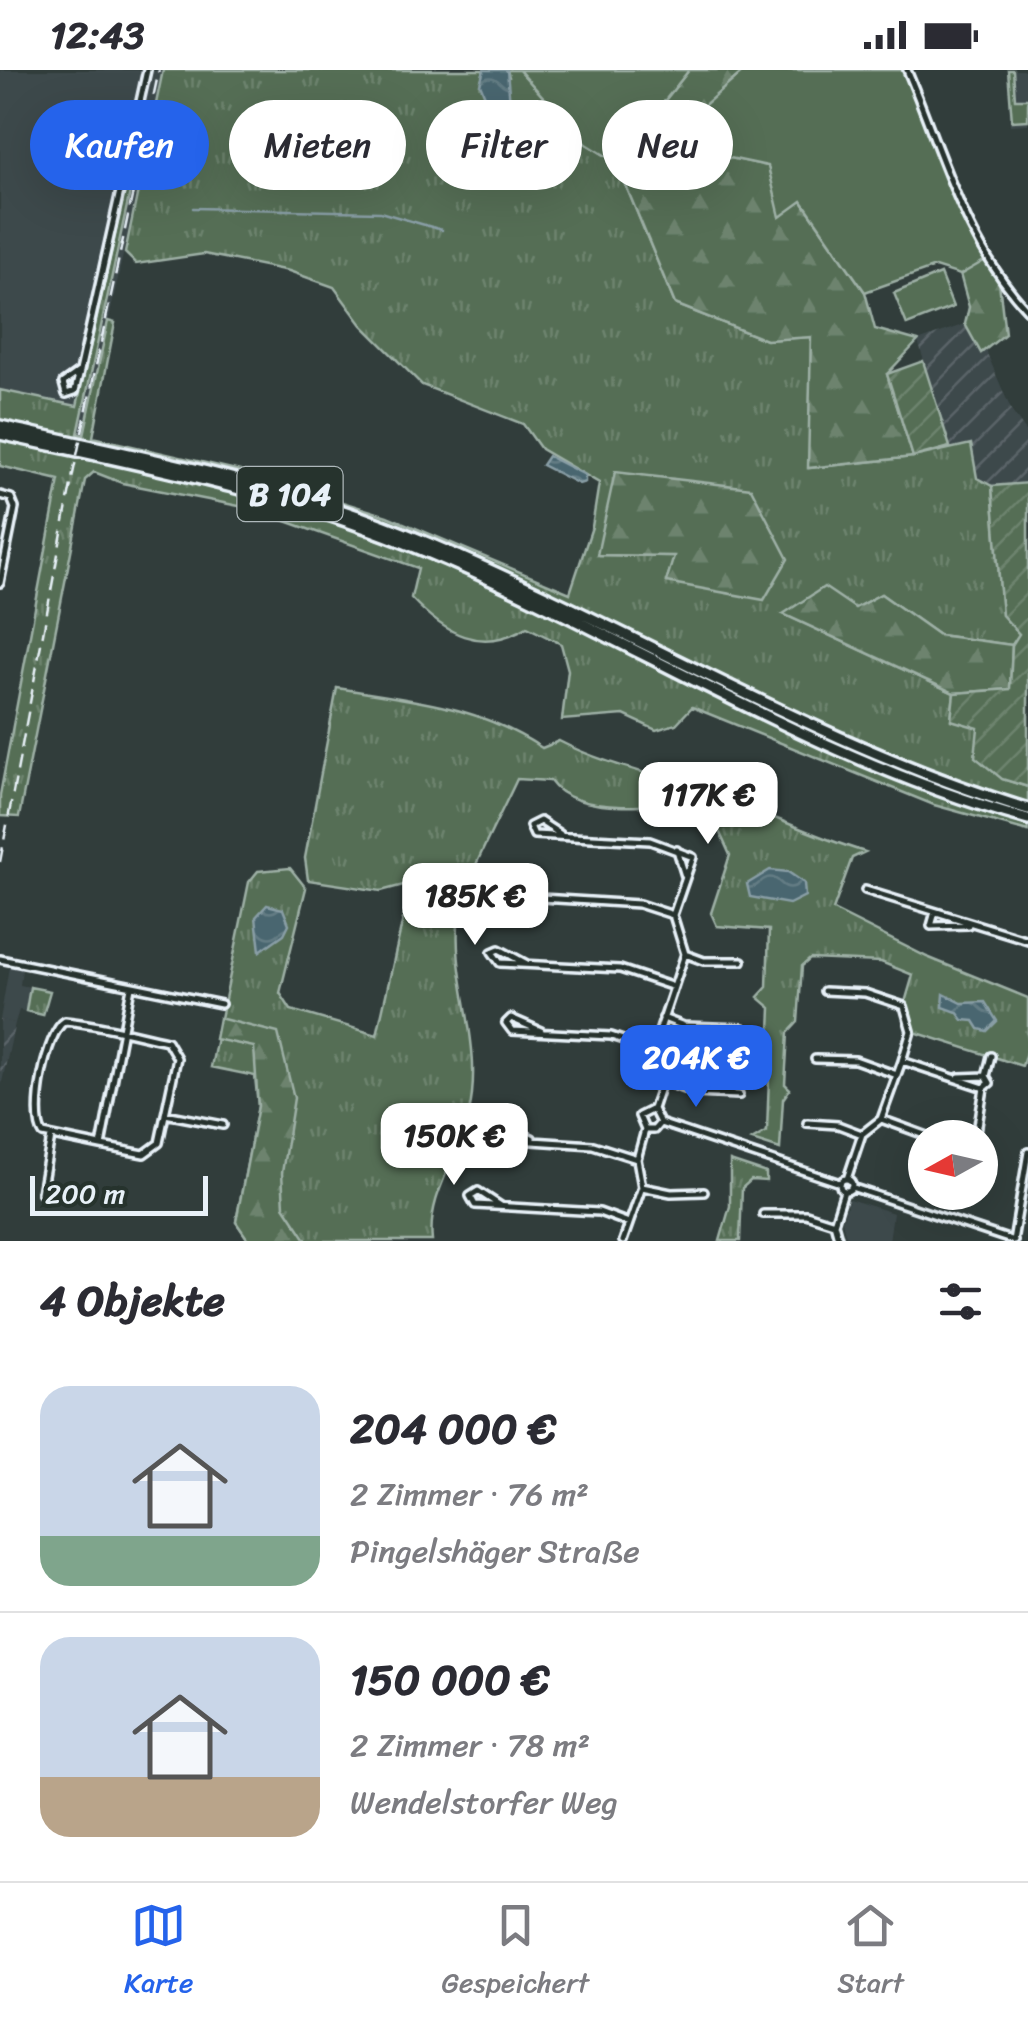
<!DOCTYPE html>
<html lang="de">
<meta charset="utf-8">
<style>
:root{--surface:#fff;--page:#f2f2f3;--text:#2b2b33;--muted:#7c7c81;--line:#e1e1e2;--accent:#2563eb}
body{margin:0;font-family:Sriracha,sans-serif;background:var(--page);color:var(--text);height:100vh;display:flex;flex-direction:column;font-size:38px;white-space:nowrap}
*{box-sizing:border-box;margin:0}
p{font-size:32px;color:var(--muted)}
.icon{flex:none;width:55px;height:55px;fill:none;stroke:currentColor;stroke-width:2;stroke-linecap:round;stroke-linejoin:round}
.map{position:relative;height:1171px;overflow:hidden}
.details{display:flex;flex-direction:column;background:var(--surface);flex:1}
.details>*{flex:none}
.guide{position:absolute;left:30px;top:30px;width:970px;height:90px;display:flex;gap:20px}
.needle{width:65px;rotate:262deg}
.controls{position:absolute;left:908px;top:1050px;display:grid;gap:20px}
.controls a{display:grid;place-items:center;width:90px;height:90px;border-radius:50%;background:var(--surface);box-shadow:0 10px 40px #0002;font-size:50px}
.scale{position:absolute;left:30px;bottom:25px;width:178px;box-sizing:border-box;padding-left:10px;border:5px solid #e8f1f8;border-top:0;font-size:28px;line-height:35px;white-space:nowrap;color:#e8f1f8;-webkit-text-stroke:8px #26332d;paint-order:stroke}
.price{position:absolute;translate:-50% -85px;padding:0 22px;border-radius:20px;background:#fff;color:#222;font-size:32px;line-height:65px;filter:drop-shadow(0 2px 5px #0008)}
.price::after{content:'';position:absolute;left:50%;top:60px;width:30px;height:22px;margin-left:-15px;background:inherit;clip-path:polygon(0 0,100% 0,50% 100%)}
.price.current{background:var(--accent);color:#fff}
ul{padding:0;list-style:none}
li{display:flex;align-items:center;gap:30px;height:250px;padding:0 40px}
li+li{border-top:2px solid var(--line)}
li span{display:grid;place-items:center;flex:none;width:280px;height:200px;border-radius:30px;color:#555}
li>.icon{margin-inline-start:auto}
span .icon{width:120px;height:120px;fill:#fffc;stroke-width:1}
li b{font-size:42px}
h2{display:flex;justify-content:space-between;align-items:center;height:120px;padding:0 40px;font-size:42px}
.pill{padding:0 35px;border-radius:45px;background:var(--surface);box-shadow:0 10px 40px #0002;font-size:35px;line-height:90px}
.pill.current{background:var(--accent);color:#fff}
.status{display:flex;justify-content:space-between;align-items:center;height:70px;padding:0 50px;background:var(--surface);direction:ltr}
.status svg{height:28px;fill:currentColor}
.tabs{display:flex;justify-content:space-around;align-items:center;height:140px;border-top:2px solid var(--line);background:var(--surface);font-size:28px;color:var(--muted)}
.tabs a{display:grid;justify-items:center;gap:5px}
.tabs .current{color:var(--accent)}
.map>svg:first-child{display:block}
</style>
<div class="status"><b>12:43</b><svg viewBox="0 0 49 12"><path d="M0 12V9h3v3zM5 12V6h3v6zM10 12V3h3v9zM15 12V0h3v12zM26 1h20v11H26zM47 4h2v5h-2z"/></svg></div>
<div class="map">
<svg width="1028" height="1171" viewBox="0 0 1028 1171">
<defs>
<pattern id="industrial-furrows" width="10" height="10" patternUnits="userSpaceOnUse" patternTransform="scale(2.5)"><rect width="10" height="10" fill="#3e494c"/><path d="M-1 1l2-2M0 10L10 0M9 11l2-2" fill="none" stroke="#5a6467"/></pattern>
<pattern id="grass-tufts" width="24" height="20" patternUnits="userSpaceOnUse" patternTransform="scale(2.5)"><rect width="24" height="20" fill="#546e55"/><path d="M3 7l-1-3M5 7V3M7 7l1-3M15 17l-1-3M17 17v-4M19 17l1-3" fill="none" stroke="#6d836e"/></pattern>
<pattern id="forest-firs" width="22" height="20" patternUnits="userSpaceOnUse" patternTransform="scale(2.5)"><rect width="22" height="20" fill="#546e55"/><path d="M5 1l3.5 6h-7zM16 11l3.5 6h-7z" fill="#6d836e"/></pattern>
<pattern id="garden-furrows" width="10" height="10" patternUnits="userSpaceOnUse" patternTransform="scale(2.5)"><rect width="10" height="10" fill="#546e55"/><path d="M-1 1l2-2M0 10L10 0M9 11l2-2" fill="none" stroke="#6d836e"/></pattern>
<pattern id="water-waves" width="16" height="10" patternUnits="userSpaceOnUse" patternTransform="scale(2.5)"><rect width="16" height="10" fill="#49666f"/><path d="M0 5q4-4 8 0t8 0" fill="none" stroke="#637c84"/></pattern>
</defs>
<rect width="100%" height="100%" fill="#313d3b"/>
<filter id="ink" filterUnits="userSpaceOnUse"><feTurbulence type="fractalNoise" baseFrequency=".01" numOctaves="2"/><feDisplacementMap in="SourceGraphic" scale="20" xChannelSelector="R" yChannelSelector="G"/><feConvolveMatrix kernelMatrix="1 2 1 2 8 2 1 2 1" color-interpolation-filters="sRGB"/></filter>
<g filter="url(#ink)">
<!-- built -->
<path fill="#3e494c" d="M0,0H163L84,365L78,364L137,90L132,89L77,336L0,320Z
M1008,0H1028V54L1010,55Z
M9,897L22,899L20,915L50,921L43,945L19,940L15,953L0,950Z
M849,1129L893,1143L889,1171H847L842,1151Z"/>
<!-- industrial -->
<path fill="url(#industrial-furrows)" d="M965,254L981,282L986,281L1012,342L1028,364V413L992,416L977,408L971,374L950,377L918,271Z
M0,950L15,953L0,1021Z"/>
<!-- grass -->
<path fill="url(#grass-tufts)" stroke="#9eb0a6" stroke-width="2.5" fill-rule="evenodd" d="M163,0H484L480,15L509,7L507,0H519L585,73L616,92L675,234L766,270L811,267L809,398L913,387L971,374L977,408L992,416L1002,545L1020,564L1012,575L939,565L881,524L855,538L784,544L954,623L951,649L978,657L1002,709L1028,717V761L934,735L692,637L676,654L656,660L624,645L562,650L568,600L561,574L527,557C480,585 444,563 411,528L418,498L249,438L122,413L94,402L85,410L19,747L0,746V725L59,410L0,396V320L77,336L132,88L137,89L78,364L84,365L108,251L115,253L93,367L249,403L387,446L570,523L592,457L599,413L541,379L523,354L422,315L362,255L334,217L289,201L204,184L136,194L125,183ZM750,418L666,511L675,486L598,485Z
M1008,0H1013L1015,29H1028V50L1012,51Z
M337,618C415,631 474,634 542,678L559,671C607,696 662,706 713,724C765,742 812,766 865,782L852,788L833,840L927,887L1028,928V975L1022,996L911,961L904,936L913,905L881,892L810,889L802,896L798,952L788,963L785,1014L790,1019L783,1029L780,1079L752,1070L767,1061L769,1006L757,994L769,983L771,938L758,927L767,917L769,860L717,856L711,843L730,785L715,752L719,727C677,733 578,751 550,711L517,709C503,740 463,814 459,843C450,911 486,972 468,1048C457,1090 427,1126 432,1171H249L236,1152L258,1036L255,1006L211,997L249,812L258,801L290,798L306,818L280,923L291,940L377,965L411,813L381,821L308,810L305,788Z
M30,917L50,921L43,945L26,941Z
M730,1091L766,1103V1111L751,1110L742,1118L740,1171H720L730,1136Z"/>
<!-- forest -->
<path fill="url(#forest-firs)" stroke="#9eb0a6" stroke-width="2.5" d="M689,0H745L693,45L711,84L768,96L781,146L801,130L865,222L875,259L918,271L887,304L913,387L808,398L811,267L766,270L675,234L616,92Z
M972,158L998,204L1005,264L981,283L965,254L969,237L960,204Z
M615,402L751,418L788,489L764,530L666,512L674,486L597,485Z
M824,517L855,538L881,524L939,565L1012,575L1010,619L954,623L783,544Z
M219,948L278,963L294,1028L282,1103L284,1136L307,1171H249L236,1152L258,1036L254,977L215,969Z"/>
<!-- garden -->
<path fill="url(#garden-furrows)" stroke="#9eb0a6" stroke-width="2.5" d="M923,291L950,377L913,387L887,304Z
M1028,413V717L1002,709L975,687L978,658L951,650L954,623L1010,619L1012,575L1019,564L1002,545L992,416Z"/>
<!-- pitch -->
<path fill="#546e55" stroke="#9eb0a6" stroke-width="2.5" d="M519,0H689L616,92L585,73Z
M745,0H907L960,133L989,188L960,205L935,197L865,222L802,131L780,147L768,96L711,84L693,45Z
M940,204L953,237L907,255L894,223Z"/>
<!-- water -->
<path fill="url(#water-waves)" stroke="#899ea6" stroke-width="2.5" d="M484,0H507L510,34L490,38L480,14Z
M548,386L585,405V412L579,414L542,395Z
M770,800L788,802L804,813L805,826L789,834L750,827L747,814Z
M267,835L283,839L289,854L284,864L260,881L256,847Z
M944,924L962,933L985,932L997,951L987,961L979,959L974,951L963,950L957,942L943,937Z"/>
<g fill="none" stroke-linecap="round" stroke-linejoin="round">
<!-- stream -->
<path stroke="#899ea6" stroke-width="2.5" d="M193,138L380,142L442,160"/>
<!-- minor casing -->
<g stroke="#e8f1f8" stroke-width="12">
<path id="minor" d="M907,0C942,82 965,175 1028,241
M80,301L63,313L66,324L75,321L80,301L147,0
M0,425L11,428L15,438L0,513
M560,764L540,751L530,756L534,765L650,771L693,787L673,845L685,884L653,980L662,1011L653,1039
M677,780L685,806
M865,820L1028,870
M537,827L513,812L504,817L508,826L639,834L673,845
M935,842L931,856L968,855
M685,884L704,891H742
M0,889L221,934
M527,894L499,879L492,882L500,893L620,899L674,917
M824,921L865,923L904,936L911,961L902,991L881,1049L862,1064L847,1109
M663,948L684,956L743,958
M541,961L511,948L506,953L512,961L611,966L653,980
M815,989L855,990L897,1005
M902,991L984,1018
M959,1007L986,1006
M662,1011L694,1023L739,1025
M165,1044L223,1055
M881,1049L933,1068
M660,1053L840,1113
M807,1053L838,1055L862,1064
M645,1060H654L660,1053L653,1039
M645,1060L639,1046L653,1039
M532,1068L505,1056L499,1063L502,1069L593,1075L637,1089
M976,1068L984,1018L990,1013L986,1006L991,986
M980,1073V1076
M101,1076L144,1084L159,1073L177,988L167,971C134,964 99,954 65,951C46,962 30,1046 43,1064L101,1076C111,1023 121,970 131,917
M840 1115a6 6 0 1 1 12 0a6 6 0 1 1-12 0Z
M642,1117L671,1123L704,1122
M851,1117L1014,1171
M41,1123L51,1067
M501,1136L478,1121L470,1126L475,1135L599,1142L629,1153
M763,1144H806L834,1153
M623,1171L642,1117L637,1089L645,1060
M839,1171L834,1153L844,1121
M1013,1171L1028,1082"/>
</g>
<!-- trunk casing -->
<g stroke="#e8f1f8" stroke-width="16">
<path id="trunk" d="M0,356C136,386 274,411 403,463C615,548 809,672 1028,739
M0,364C136,394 273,420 403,472C615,556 808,689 1028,749"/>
</g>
<!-- minor -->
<use href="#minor" stroke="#26332d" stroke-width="5"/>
<!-- trunk -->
<use href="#trunk" stroke="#26332d" stroke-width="9"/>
<!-- rail -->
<path stroke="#e8f1f8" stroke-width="2.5" stroke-dasharray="15 8" stroke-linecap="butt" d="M0,792L73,404L159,0"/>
</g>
</g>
<g text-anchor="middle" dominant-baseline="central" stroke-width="10" stroke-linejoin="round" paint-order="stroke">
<!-- shield labels -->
<rect fill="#26332d" stroke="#aeb8bb" stroke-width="2.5" x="237.5" y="397" width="105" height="54" rx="8"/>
<g font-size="32" font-weight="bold" fill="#e8f1f8">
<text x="290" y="424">B 104</text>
</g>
</g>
</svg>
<div class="controls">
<a><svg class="needle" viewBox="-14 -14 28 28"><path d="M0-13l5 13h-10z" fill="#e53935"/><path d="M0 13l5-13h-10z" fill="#7c7c81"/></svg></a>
</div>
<div class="scale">200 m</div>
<b class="price" style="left:708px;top:777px">117K €</b>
<b class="price" style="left:475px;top:878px">185K €</b>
<b class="price current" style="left:696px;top:1040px">204K €</b>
<b class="price" style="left:454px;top:1118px">150K €</b>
<div class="guide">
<a class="pill current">Kaufen</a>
<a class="pill">Mieten</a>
<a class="pill">Filter</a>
<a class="pill">Neu</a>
</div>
</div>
<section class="details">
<h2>4 Objekte<svg class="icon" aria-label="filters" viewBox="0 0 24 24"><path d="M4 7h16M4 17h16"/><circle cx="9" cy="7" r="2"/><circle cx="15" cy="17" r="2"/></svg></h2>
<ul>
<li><span style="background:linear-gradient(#c9d6e8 75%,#7fa58c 0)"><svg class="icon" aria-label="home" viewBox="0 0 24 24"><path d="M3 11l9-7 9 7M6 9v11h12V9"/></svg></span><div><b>204 000 €</b><p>2 Zimmer · 76 m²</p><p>Pingelshäger Straße</p></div></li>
<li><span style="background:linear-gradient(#c9d6e8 70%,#b9a48a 0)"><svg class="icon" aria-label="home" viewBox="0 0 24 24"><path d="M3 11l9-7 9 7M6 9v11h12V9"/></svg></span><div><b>150 000 €</b><p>2 Zimmer · 78 m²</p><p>Wendelstorfer Weg</p></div></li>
</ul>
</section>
<nav class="tabs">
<a class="current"><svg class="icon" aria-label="map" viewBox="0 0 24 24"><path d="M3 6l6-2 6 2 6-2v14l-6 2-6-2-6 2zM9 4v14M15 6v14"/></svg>Karte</a>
<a><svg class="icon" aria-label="saved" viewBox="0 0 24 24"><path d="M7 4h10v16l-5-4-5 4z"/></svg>Gespeichert</a>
<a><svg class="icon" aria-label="home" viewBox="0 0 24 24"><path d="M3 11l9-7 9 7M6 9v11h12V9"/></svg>Start</a>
</nav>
